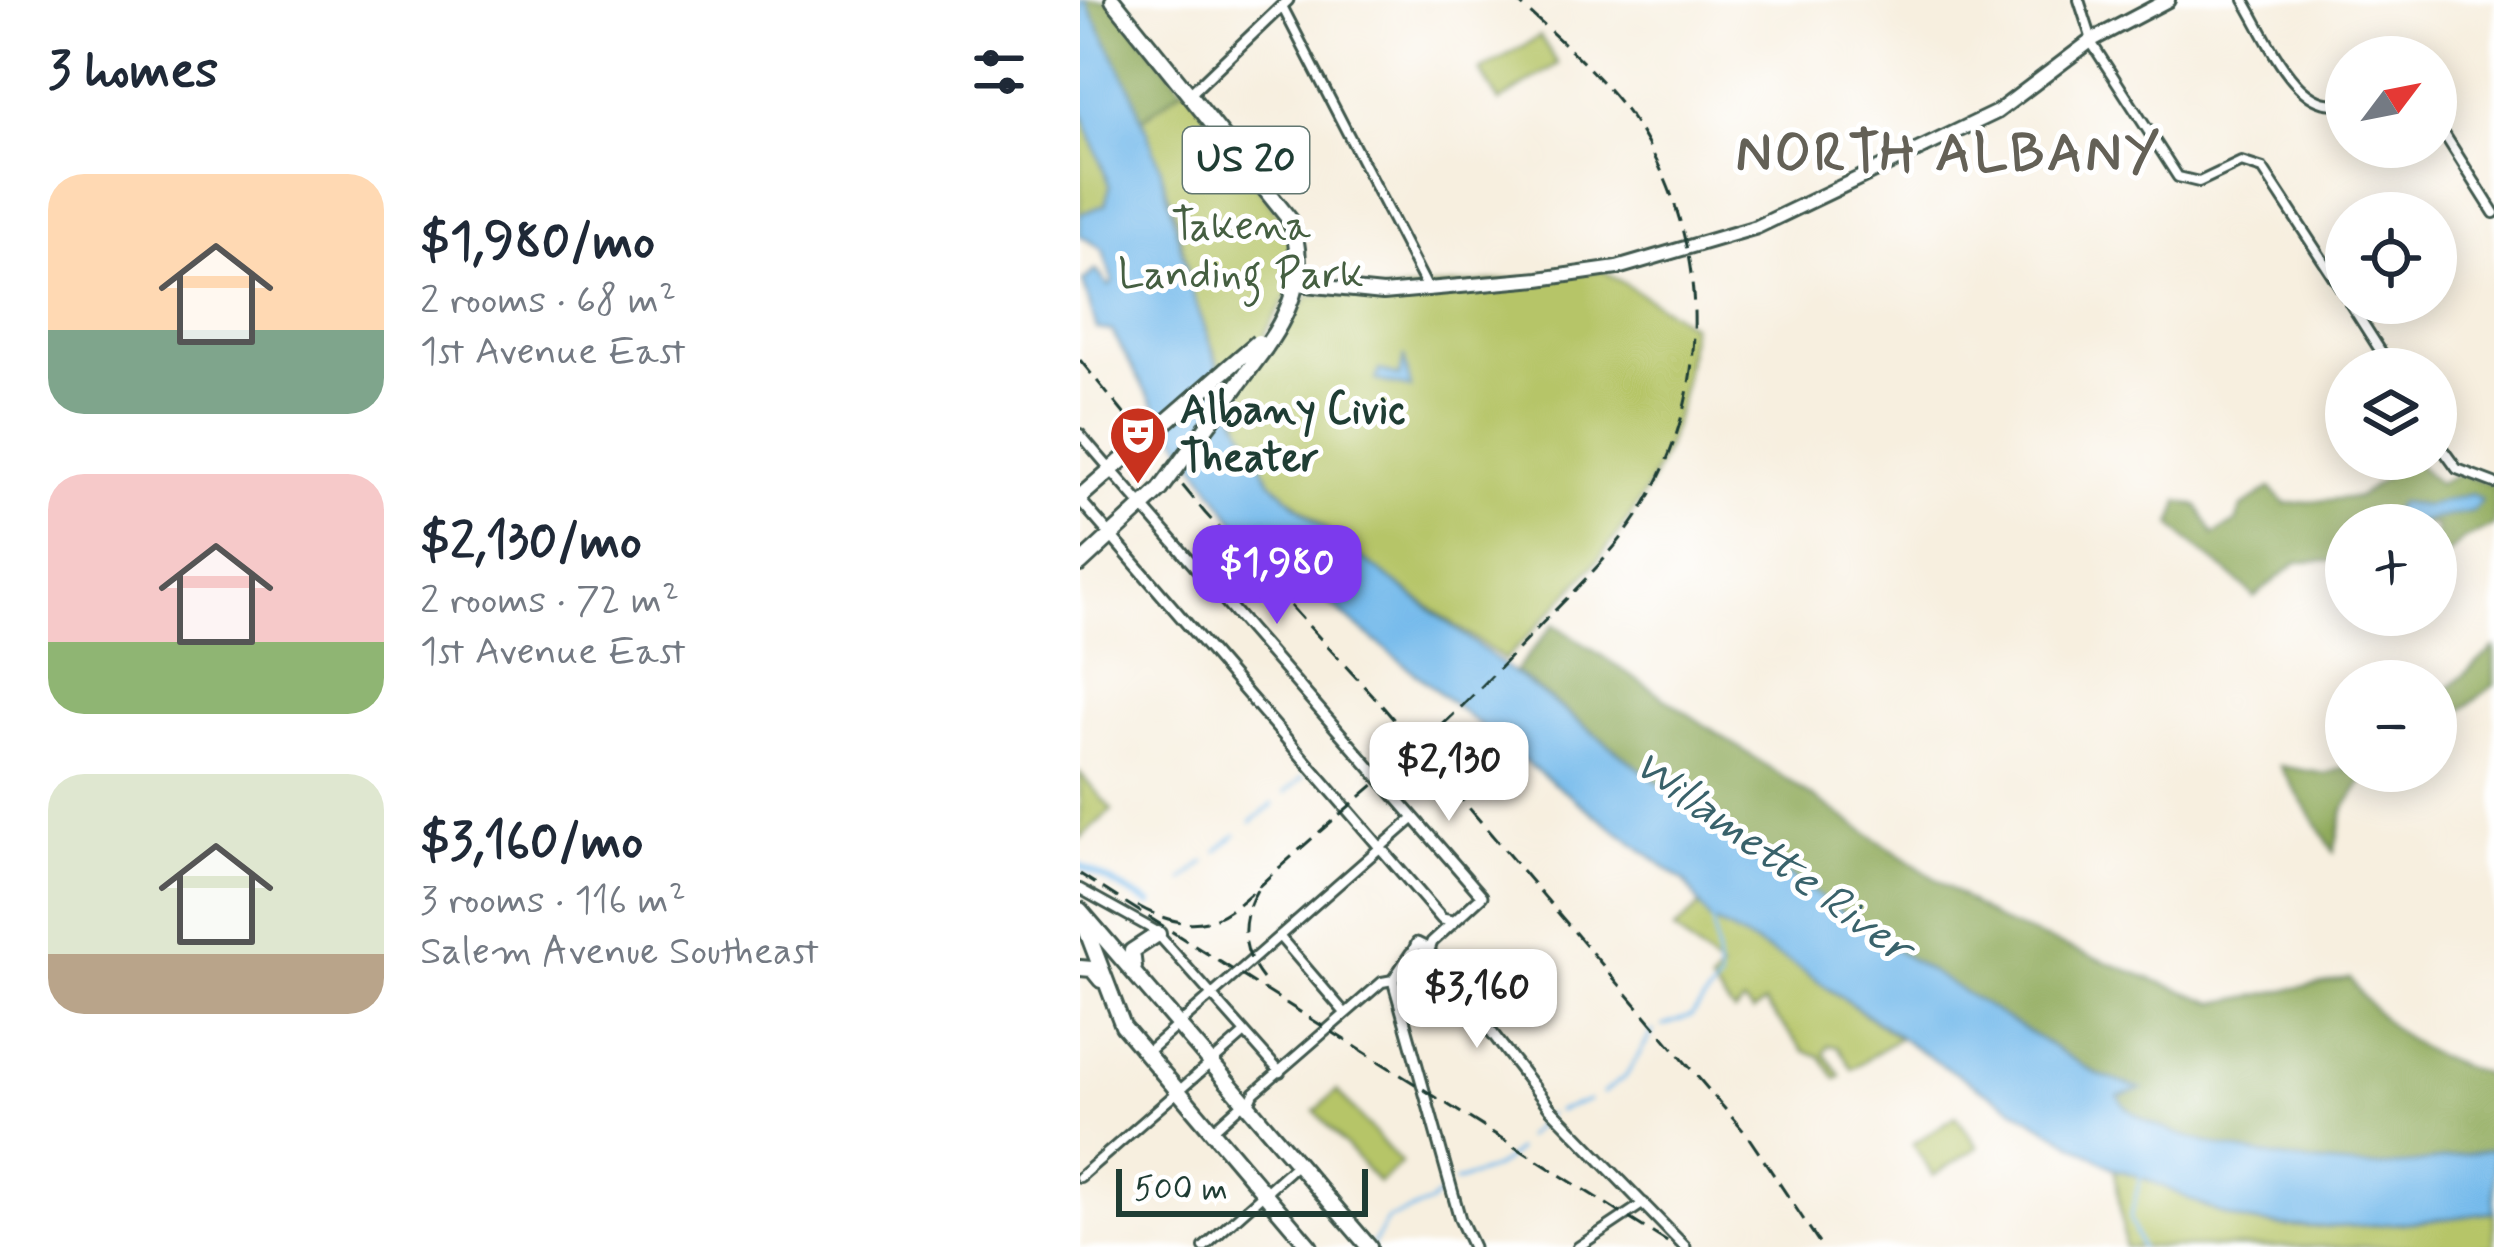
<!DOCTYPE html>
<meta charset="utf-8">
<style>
:root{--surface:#fff;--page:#f2f2f3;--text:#1f2937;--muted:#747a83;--accent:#7c3aed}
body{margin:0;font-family:Mynerve,sans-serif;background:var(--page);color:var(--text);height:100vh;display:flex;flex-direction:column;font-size:45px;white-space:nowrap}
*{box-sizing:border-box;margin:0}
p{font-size:39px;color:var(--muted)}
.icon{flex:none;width:66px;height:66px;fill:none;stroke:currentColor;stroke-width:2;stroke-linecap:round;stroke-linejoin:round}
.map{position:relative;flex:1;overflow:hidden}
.details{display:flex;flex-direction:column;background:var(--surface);width:1080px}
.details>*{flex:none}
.needle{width:78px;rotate:58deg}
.buttons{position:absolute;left:1245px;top:36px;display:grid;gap:24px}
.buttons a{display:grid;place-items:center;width:132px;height:132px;border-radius:50%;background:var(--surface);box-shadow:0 6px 30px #0003;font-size:60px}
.scale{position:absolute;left:36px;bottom:30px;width:252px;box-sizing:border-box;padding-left:12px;border:6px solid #1f3d34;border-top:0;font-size:33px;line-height:42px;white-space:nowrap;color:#1f3d34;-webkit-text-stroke:9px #fff;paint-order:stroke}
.price{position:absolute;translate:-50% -102px;padding:0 27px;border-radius:24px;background:#fff;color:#222;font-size:39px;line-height:78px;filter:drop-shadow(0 3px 6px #0008)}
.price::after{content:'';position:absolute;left:50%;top:72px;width:36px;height:27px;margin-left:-18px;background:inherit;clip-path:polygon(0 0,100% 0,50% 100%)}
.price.active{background:var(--accent);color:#fff}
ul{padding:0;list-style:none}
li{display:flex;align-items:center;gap:36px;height:300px;padding:0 48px}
li span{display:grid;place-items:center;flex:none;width:336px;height:240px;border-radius:36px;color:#555}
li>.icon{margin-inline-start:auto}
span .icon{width:144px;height:144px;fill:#fffc;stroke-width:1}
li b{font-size:51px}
h2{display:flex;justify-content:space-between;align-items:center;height:144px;padding:0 48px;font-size:51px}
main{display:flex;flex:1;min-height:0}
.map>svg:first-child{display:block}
</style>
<main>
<section class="details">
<h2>3 homes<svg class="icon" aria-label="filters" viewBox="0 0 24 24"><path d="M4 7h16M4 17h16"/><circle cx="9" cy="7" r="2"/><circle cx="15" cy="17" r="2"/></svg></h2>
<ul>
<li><span style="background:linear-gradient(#ffd9b3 65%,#7fa58c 0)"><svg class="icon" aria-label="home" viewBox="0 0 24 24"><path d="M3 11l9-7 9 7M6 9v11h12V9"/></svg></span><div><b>$1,980/mo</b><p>2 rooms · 68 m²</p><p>1st Avenue East</p></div></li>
<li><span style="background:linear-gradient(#f6c9c9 70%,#8fb573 0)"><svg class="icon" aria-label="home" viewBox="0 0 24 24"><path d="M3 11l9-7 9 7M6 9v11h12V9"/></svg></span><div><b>$2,130/mo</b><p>2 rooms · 72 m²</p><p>1st Avenue East</p></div></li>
<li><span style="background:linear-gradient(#dfe7d0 75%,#b9a48a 0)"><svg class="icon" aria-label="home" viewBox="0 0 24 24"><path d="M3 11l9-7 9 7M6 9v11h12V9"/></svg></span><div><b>$3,160/mo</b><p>3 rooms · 116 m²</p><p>Salem Avenue Southeast</p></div></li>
</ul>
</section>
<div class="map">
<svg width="1414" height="1247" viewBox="0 0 1414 1247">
<rect width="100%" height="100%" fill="#fff"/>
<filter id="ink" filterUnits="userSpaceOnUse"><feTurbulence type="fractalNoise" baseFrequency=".00833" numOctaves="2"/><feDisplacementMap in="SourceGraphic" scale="24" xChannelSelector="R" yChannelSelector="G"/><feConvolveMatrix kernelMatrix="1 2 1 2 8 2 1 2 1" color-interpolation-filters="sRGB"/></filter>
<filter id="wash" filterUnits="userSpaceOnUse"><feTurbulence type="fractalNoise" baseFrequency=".004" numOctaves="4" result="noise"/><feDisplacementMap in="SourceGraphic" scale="48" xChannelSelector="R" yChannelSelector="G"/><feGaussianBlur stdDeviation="2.7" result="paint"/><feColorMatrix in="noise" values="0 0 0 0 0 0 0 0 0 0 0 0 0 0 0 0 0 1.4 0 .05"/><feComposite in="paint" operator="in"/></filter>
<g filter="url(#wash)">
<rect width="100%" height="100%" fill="#f7efdf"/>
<!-- green -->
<path fill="#b6c568" stroke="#6a814e" stroke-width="3" d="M460,36L478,64L419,102L400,71Z
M106,86L216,240L210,292L184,335L194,347L229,295H279L522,270L611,325C600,486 531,550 425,660L283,560L191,482L160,425L157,396L149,391L113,295L97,219L62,120Z
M0,107L30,187L25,205L0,214Z
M0,773L32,810L0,838Z
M622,904L630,920L710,962L819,1038L772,1069L758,1047L749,1045L744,1053L761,1076L756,1079L740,1056L724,1051L684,1003L673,1012L664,1003L654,1012L631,984L641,970L594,930Z
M257,1091L321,1163L299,1183L235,1111Z
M876,1116L898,1147L853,1176L833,1144Z
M1035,1169C1079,1179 1113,1205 1155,1218C1216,1237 1350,1222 1414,1212V1247H1045Z"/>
<!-- forest -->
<path fill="#90aa5c" stroke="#587448" stroke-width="3" d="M5,0H30L103,88L62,120Z
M1332,459L1358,484L1379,474L1414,485V525L1383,540L1356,565V525H1266V561L1217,562L1174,597C1148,568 1118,553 1092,525L1099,501L1118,506L1134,535L1156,522L1161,508L1190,488L1206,504L1278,497Z
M474,624L920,922L1135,1003L1270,978C1307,1035 1350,1059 1414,1076V1150C1380,1155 1346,1163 1312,1166C1256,1171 1063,1146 1037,1096L1059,1089L1019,1075L817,951L589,791L435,671Z
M1414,648V685L1356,730V700Z
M1200,766L1246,774L1266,767V771H1289L1264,809L1254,852Z"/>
<!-- water -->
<path fill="#75baeb" stroke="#4a7c90" stroke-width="3" d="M0,0H5L50,87L80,166L113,295L154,413L191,482L235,522L589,791L817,951L1018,1075L1061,1089L1038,1096C1061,1145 1258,1171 1312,1166C1346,1163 1380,1155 1414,1150V1212C1349,1222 1217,1236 1155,1218C1113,1205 1079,1179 1035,1169L857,1062L710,962L630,920L605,882L444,761L214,575L160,529L66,392L32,331L17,329L3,281L16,270L29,286L33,282L23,250L0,235V214L25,205L30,187L0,107Z
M324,356L331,388L296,380L300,370L320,377Z
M1391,494L1401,500L1393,511L1323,525L1308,516L1319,503L1346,506Z"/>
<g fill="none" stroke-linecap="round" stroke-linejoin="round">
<!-- stream -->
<path stroke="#75baeb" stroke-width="3" d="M205,793L223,777
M171,822L193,804
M137,851L156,835
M104,880L125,862
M583,1026L611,1016L640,981L632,917
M523,1093L546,1076L573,1031
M477,1111L509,1100
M445,1138L468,1114
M1061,1175L1050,1219L1061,1247
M375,1182L416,1167L437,1150
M292,1245L308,1219L348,1204L364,1191"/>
<!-- canal -->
<path stroke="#75baeb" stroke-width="6" d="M0,865L71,904"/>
</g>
</g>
<g filter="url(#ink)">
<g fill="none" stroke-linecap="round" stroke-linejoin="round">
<!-- tertiary casing -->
<g stroke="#3f584e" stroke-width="14">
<path id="tertiary" d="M999,0L1012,40
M1164,0C1185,33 1218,120 1266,101
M202,6L348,289
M1011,42L1098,177L1119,182L1161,162L1183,169L1266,296
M1356,121L1414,213
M1270,303L1312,369
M0,434L30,469
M1356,440L1377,469L1414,483
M0,889L74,930L200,1072
M199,936L265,1013
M67,1052L334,818
M169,1105L174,1093L302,982L313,980
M133,1130L163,1103
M0,1177L165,1033
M124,1247L217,1164
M498,1247L564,1203"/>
</g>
<!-- secondary casing -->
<g stroke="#3f584e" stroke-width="15">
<path id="secondary" d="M112,92L208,0
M31,470L402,896L352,942L346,958L332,954L337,943L349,949
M0,500L362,919L372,921
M349,951L470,1108L605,1247
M331,953L313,980L380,1219L393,1247"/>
</g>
<!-- primary casing -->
<g stroke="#3f584e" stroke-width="18">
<path id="primary" d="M216,284L303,293L459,279L537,268L677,227L917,112L1012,40L1088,0"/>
</g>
<!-- trunk casing -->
<g stroke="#3f584e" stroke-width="20">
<path id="trunk" d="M33,0L210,220C228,268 213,308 185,348
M0,497L41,461
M0,564L80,490
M0,910L289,1247
M3,921L43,1026L230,1247
M54,967L52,951L78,934
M0,968L12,969L21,980"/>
</g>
<!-- tertiary -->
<use href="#tertiary" stroke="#fff" stroke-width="8"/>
<!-- secondary -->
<use href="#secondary" stroke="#fff" stroke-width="9"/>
<!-- primary -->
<use href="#primary" stroke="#fff" stroke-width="12"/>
<!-- trunk -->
<use href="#trunk" stroke="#fff" stroke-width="14"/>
<!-- rail -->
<path stroke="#1f3d34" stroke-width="3" stroke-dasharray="18 9" stroke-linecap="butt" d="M0,360L125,513L304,708L667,1135L742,1247
M0,874L595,1247
M177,890C159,921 161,951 183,979
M58,906C82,919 109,929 136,918C160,907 180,884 200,867C240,831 282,795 323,760C370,721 411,677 453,633C488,596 527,561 556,518C636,397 633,235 550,116C518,72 476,37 436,0"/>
<!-- trunk-bridge casing -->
<g stroke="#3f584e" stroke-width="20" stroke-linecap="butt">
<path id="trunk-bridge" d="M41,461L178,342
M80,490L185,348"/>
</g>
<!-- trunk-bridge -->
<use href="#trunk-bridge" stroke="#fff" stroke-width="14"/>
</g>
</g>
<!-- icons -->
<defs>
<g id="theatre-pin" transform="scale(3)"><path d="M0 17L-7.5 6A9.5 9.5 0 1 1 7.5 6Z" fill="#c8321e" stroke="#fff"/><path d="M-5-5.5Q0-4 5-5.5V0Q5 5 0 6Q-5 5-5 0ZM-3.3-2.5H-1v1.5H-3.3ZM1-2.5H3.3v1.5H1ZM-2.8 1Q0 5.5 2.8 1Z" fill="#fff"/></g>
</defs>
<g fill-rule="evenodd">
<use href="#theatre-pin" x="58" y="435"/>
</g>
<g text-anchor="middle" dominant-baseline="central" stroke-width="10" stroke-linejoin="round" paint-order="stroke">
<!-- shield labels -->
<rect fill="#fff" stroke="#627771" stroke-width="3" x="103" y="127" width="126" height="66" rx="9"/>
<g font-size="39" font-weight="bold" fill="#1f3d34">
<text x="166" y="160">US 20</text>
</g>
<!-- park labels -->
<g font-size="42" fill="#455f41" stroke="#fff">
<text x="161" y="227">Takena<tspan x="161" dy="48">Landing Park</tspan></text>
</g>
<!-- poi labels -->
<g font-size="42" font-weight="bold" fill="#1f3d34" stroke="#fff" text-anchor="start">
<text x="100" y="411">Albany Civic<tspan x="100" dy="48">Theater</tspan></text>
</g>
<!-- water labels -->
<g font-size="45" font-style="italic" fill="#39626b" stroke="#fff">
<text transform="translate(692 857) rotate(36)">Willamette River</text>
</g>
<!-- district labels -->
<g font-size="54" font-weight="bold" letter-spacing="3" fill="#646157" stroke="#fff">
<text x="869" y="155">NORTH ALBANY</text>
</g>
</g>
</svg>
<div class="buttons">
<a><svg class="needle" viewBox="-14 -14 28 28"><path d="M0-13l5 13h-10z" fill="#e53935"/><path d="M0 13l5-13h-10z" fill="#747a83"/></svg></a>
<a><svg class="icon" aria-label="locate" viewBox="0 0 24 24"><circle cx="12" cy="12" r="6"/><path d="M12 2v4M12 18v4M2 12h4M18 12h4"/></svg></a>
<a><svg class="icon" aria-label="layers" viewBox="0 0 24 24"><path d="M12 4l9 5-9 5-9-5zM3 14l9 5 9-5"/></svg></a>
<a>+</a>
<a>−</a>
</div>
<div class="scale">500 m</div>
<b class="price active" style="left:197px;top:627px">$1,980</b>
<b class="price" style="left:369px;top:824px">$2,130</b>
<b class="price" style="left:397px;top:1051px">$3,160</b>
</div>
</main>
